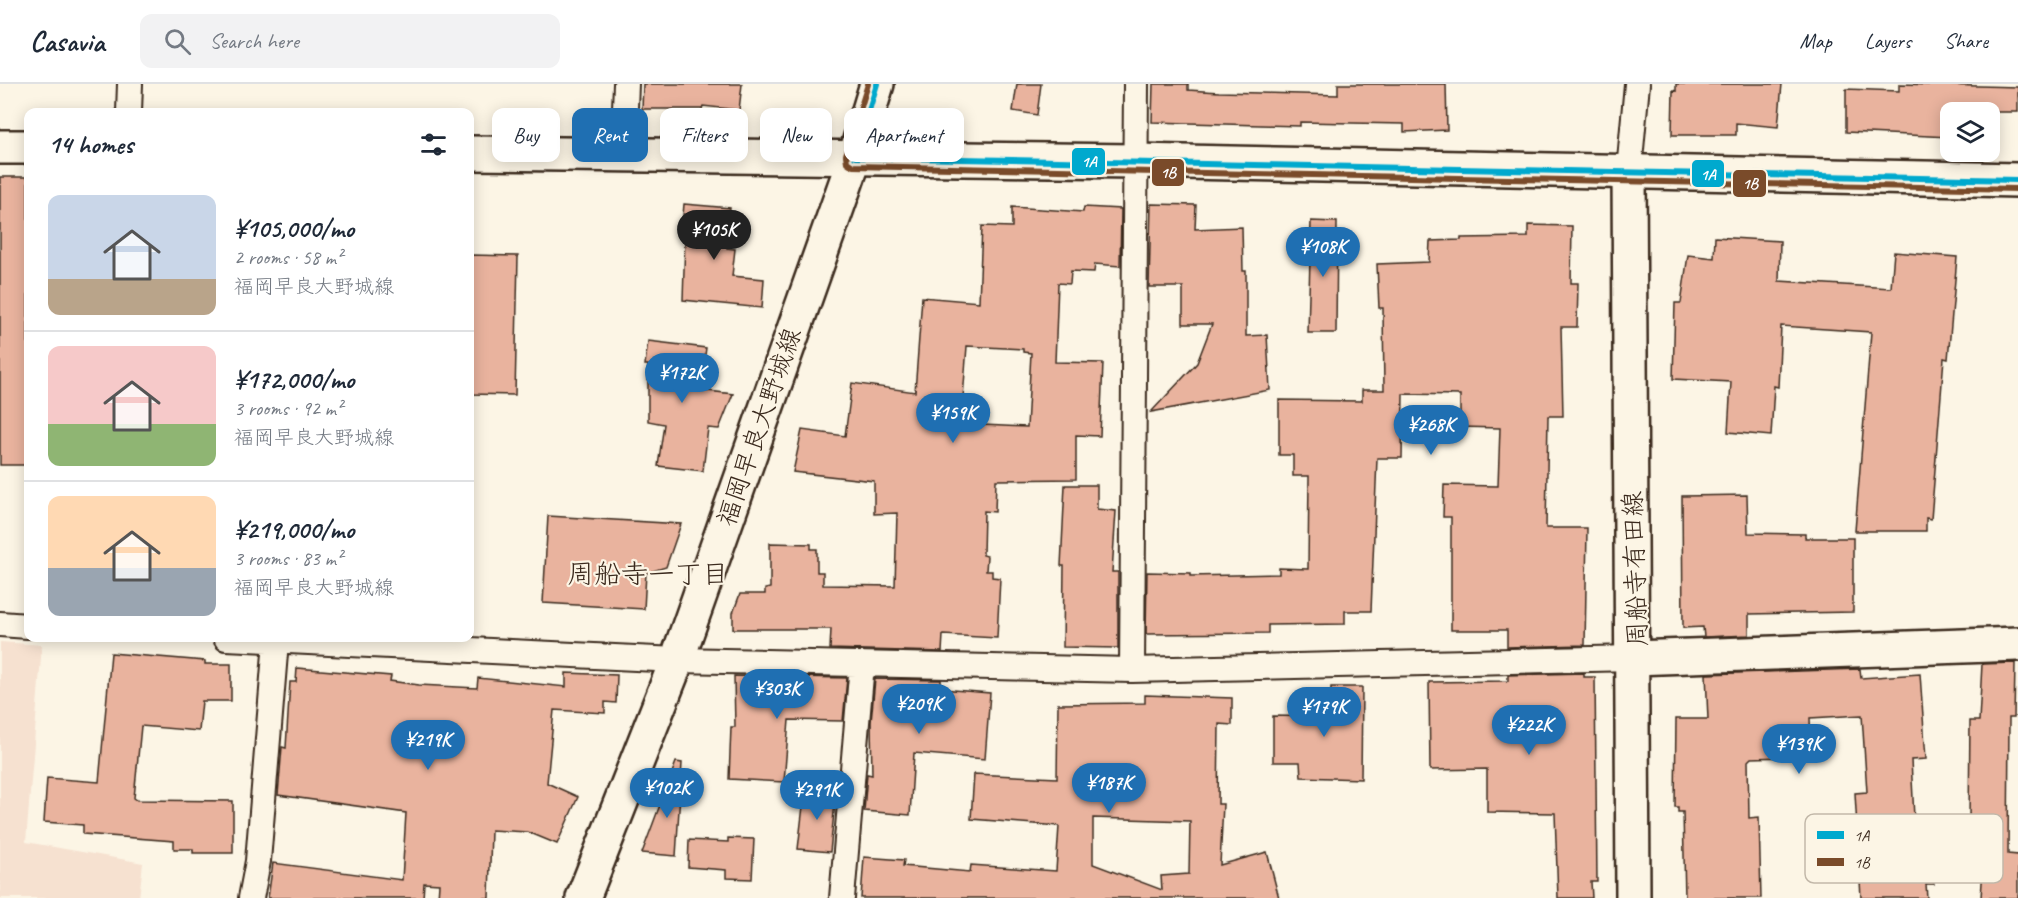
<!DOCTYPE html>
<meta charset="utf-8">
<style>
:root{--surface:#fff;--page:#f2f2f3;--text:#1f2937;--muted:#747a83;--line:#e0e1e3;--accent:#1f6fb2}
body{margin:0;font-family:Caveat,"Klee One",sans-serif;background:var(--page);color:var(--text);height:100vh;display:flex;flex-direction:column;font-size:22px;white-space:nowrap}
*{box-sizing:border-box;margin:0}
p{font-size:20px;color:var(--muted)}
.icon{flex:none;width:33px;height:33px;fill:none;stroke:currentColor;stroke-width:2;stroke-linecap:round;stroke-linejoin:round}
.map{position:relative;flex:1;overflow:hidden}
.sheet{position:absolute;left:24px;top:24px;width:450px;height:534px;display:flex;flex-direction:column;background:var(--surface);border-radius:12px;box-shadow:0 3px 15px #0003}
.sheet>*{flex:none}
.hud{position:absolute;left:492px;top:24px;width:570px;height:54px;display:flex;gap:12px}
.tools{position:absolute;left:1940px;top:18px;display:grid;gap:12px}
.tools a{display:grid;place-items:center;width:60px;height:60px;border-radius:12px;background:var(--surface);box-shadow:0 3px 15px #0003;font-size:30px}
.price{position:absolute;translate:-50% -51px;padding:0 14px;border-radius:21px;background:var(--accent);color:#fff;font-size:20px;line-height:39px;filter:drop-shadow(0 2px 3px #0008)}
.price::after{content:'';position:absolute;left:50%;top:36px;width:18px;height:14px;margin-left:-9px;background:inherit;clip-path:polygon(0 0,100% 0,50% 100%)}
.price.on{background:#222;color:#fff}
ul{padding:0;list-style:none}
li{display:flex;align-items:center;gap:18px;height:150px;padding:0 24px}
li+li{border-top:2px solid var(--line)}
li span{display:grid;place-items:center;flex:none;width:168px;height:120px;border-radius:12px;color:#555}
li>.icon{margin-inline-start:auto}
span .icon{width:72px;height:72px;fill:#fffc;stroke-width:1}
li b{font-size:26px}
h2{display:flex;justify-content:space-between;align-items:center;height:72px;padding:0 24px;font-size:26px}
.tag{padding:0 21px;border-radius:12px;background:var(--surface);box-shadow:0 3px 15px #0003;font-size:21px;line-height:54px}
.tag.on{background:var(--accent);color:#fff}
header{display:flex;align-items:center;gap:36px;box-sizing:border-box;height:84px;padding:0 30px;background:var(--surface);border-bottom:2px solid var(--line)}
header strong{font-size:28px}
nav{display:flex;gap:33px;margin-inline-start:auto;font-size:21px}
.search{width:420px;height:54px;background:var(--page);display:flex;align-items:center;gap:15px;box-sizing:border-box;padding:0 21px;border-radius:12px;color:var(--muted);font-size:22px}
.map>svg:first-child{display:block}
</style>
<header>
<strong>Casavia</strong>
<div class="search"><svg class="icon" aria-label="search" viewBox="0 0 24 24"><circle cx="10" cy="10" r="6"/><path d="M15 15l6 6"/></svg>Search here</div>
<nav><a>Map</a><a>Layers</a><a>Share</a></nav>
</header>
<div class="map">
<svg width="2018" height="814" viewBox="0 0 2018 814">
<rect width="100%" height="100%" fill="#fcf5e5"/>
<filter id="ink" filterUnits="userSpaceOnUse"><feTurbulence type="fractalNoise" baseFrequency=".0167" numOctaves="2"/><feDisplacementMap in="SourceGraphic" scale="12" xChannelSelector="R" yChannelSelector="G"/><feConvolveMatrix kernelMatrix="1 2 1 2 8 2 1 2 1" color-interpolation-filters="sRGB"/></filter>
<g filter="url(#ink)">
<!-- built -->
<path fill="#f6e1d0" d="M0,558L42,561L26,758L143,779L139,814H0Z"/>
<!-- building -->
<path fill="#e9b39e" stroke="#3b2a1e" stroke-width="1.5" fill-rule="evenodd" d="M643,0H742L739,26L703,22L702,25H642Z
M1017,0H1041L1037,31L1013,27Z
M1153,0H1188V6L1219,8L1338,11V0H1446L1447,46L1404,48V40L1300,38V42L1152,38Z
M1676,0H1782L1778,43L1736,39V51H1672L1673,6L1676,7Z
M1899,0L2018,3V28H1950V53L1846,48V5L1899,7Z
M0,93H28V381H0Z
M684,120L730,124L727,164L735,165L732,192L764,195L762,224L683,216L685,155H681Z
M1151,120L1196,121L1195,145L1242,143L1243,187H1246V252L1267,251L1270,306L1151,328L1197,279L1212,240H1183V203H1149Z
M1012,123L1083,128L1084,123L1121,125L1120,182L1095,180L1094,188L1071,187L1070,200L1058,199L1055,278L1103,279L1100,352L1076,351V395L996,396L995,428L984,427L983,471L987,472L986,487H992V493L1000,494L997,554L943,551L942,568L830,565L831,545H733V529L740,510H765V505L770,504V459L811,460V465H817V488H823V501L895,502L897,429L874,430V397L793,388L802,346L845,352L852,299L915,308L922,213L979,218L982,142L1012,143ZM967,262L1023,265V268L1031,269L1027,343L961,340Z
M1311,137L1337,138L1336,249H1308Z
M1528,141L1572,142L1571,199H1578L1577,243H1561L1563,332H1548L1546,444H1587L1585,561L1507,563V546H1451V433H1443L1444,401L1498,402L1500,344L1460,343V311L1403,310L1402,374H1377L1371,527H1345V540L1268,541V549L1146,550L1147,488L1191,489V492L1279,490V484L1308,485L1309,392H1293V371H1279V316L1362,317V306H1384L1383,224H1379L1377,180L1429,178L1430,157L1461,156V154L1528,153Z
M1715,153L1780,157L1779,197L1891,204L1894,168L1957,173L1948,275L1944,274L1931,435L1926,434V447H1855L1871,248L1781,242L1778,303L1774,302L1771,352L1728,348L1731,298L1673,295L1675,219H1681L1688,171L1714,174Z
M470,171L518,172L515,311L470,310Z
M648,257L706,264L700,306L733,310L719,345L708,344L703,387L658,382L664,340L648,337V281H645Z
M1065,401H1097V425L1116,427L1112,488H1118V564L1063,563L1064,482H1061Z
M1747,411L1748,449L1805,450V454H1853V528L1749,530V551L1704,553L1703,543L1683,544L1682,412Z
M548,432L681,440L666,483L646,489L644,525L543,519Z
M111,569L205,577V580H231V617H202L199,647L141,642L134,714L137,716L233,717V769H193V765H174V757L83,750V741L44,738L47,694L99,698Z
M2015,579L2014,634H2009L2008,770L2018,771V814H1981L1986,737H1969L1970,637H1979L1982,580Z
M297,584L391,592L390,597L419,601L477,604L478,594L566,603V589L617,591L616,619L605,618V629L554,626L547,699L578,713L557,760L528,748L491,746L489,814H438L439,800L424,799L423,814H268L273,779L402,796L406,729L278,711L282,663L286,664L290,598H296Z
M1860,585L1861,594L1920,590L1926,675L1911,676L1915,753L1931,752L1934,800H1926L1927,814H1861L1855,709L1867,708L1862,631L1810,634L1811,663L1784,664L1785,673L1751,674L1748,677L1749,734L1759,733L1761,814H1685L1683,728H1678V723H1675L1676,635H1708L1706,590Z
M1584,589V593H1595L1597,798H1591L1592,814H1558L1555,729L1487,728V685L1430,686L1429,598L1508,597V591Z
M734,592L847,594L843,637L789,636L784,698L729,695L731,643H735Z
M875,595L941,596V605L990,609L985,675L914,669L910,731L864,727L867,690L872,691L871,638Z
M1331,603H1362L1361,695L1301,693L1300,678H1273V632L1330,633Z
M1145,611L1232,614V641L1219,640L1218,720H1223L1220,781L1267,768L1279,814H861L864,773L904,776L903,782L970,788L971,781L1056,787L1059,742L971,735L974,690L1057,694L1058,620L1145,619ZM1093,734L1190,737L1189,790L1161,792L1162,806L1093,780Z
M676,678L682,679L676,772L642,769Z
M805,705L836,708L830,768L798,765Z
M728,754L754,755L752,795L726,794V786L688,783L689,756L728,758Z"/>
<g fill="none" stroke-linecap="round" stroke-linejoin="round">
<!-- street casing -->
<g stroke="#3b2a1e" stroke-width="28">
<path id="street" d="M129,28L130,0
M623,71L626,0
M1629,87L1637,0
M0,540L28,542
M226,554L677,576L1132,586L1633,574
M1132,586L1136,0
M251,814L258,777L276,557
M842,814L862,580"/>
</g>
<!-- secondary casing -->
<g stroke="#3b2a1e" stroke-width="38">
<path id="secondary" d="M855,73L877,0
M1629,87L1633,814
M1633,574L2018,560"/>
</g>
<!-- primary casing -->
<g stroke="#3b2a1e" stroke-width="38">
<path id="primary" d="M583,814L677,576L855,73"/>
</g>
<!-- highway casing -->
<g stroke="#3b2a1e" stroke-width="38">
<path id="highway" d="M0,63H28
M470,69L1136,77L2018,96"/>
</g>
<!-- street -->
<use href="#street" stroke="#fcf5e5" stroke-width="24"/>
<!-- secondary -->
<use href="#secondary" stroke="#fcf5e5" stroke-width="33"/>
<!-- primary -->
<use href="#primary" stroke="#fcf5e5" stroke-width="33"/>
<!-- highway -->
<use href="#highway" stroke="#fcf5e5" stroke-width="33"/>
<!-- bus-1 casing -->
<g stroke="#fcf5e5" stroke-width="10">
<path id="bus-1" d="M877,0L855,73L2018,96"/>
</g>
<!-- bus-2 casing -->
<g stroke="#fcf5e5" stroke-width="10">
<path id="bus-2" d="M868,0L846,71L847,78L853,82L2018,105"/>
</g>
<!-- bus-1 -->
<use href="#bus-1" stroke="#00a9ce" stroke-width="6"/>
<!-- bus-2 -->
<use href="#bus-2" stroke="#7a4b2a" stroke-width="6"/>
</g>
</g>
<g text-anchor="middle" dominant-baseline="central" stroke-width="4.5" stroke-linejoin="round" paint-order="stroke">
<!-- street labels -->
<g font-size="26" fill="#3b2a1e" stroke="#fcf5e5">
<text transform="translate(759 343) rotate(-71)">福岡早良大野城線</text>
<text transform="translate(1635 485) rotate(-92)">周船寺有田線</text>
</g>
<!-- neighbourhood labels -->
<g font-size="27" fill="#3b2a1e" stroke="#fcf5e5">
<text x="648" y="490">周船寺一丁目</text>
</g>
</g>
<!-- legend -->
<rect x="1805" y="730" width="198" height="69" rx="9" fill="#fcf5e5" stroke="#c2b8a9" stroke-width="1.5"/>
<rect x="1817" y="747" width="27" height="8" fill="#00a9ce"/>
<rect x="1817" y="774" width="27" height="8" fill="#7a4b2a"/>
<g font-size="16" fill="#3b2a1e">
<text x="1854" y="757">1A</text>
<text x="1854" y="784">1B</text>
</g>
<g stroke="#fcf5e5" stroke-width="2">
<rect x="1071" y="63" width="35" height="29" rx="6" fill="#00a9ce"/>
<rect x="1151" y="74" width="34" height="29" rx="6" fill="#7a4b2a"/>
<rect x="1691" y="75" width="34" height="29" rx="6" fill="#00a9ce"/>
<rect x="1732" y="85" width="35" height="29" rx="6" fill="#7a4b2a"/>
</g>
<g font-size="16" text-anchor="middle" font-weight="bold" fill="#fff">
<text x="1089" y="83">1A</text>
<text x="1168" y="94">1B</text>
<text x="1708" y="96">1A</text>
<text x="1750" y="105">1B</text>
</g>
</svg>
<div class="tools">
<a><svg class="icon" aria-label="layers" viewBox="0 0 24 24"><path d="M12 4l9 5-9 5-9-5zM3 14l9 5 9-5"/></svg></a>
</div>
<b class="price on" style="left:714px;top:177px">¥105K</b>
<b class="price" style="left:1323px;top:194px">¥108K</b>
<b class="price" style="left:682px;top:320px">¥172K</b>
<b class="price" style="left:953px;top:360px">¥159K</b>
<b class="price" style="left:1431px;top:372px">¥268K</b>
<b class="price" style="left:777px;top:636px">¥303K</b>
<b class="price" style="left:919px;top:651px">¥209K</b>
<b class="price" style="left:1324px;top:654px">¥179K</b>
<b class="price" style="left:1529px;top:672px">¥222K</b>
<b class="price" style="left:428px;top:687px">¥219K</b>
<b class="price" style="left:1799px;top:691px">¥139K</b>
<b class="price" style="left:1109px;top:730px">¥187K</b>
<b class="price" style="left:667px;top:735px">¥102K</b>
<b class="price" style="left:817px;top:737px">¥291K</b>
<div class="hud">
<a class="tag">Buy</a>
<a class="tag on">Rent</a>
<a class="tag">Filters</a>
<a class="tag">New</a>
<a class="tag">Apartment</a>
</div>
<section class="sheet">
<h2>14 homes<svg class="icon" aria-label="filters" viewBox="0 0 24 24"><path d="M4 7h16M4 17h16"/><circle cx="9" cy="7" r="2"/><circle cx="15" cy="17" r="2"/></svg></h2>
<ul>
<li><span style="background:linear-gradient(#c9d6e8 70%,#b9a48a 0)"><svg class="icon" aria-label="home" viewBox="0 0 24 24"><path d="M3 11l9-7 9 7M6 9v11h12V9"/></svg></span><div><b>¥105,000/mo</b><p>2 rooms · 58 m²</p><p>福岡早良大野城線</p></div></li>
<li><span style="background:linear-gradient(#f6c9c9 65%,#8fb573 0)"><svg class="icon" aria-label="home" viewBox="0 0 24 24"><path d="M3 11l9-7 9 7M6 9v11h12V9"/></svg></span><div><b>¥172,000/mo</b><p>3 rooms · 92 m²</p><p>福岡早良大野城線</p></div></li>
<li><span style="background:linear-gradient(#ffd9b3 60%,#9aa5b1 0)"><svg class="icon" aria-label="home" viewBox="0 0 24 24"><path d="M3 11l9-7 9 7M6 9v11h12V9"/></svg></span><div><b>¥219,000/mo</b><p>3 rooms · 83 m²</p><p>福岡早良大野城線</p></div></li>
</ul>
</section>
</div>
